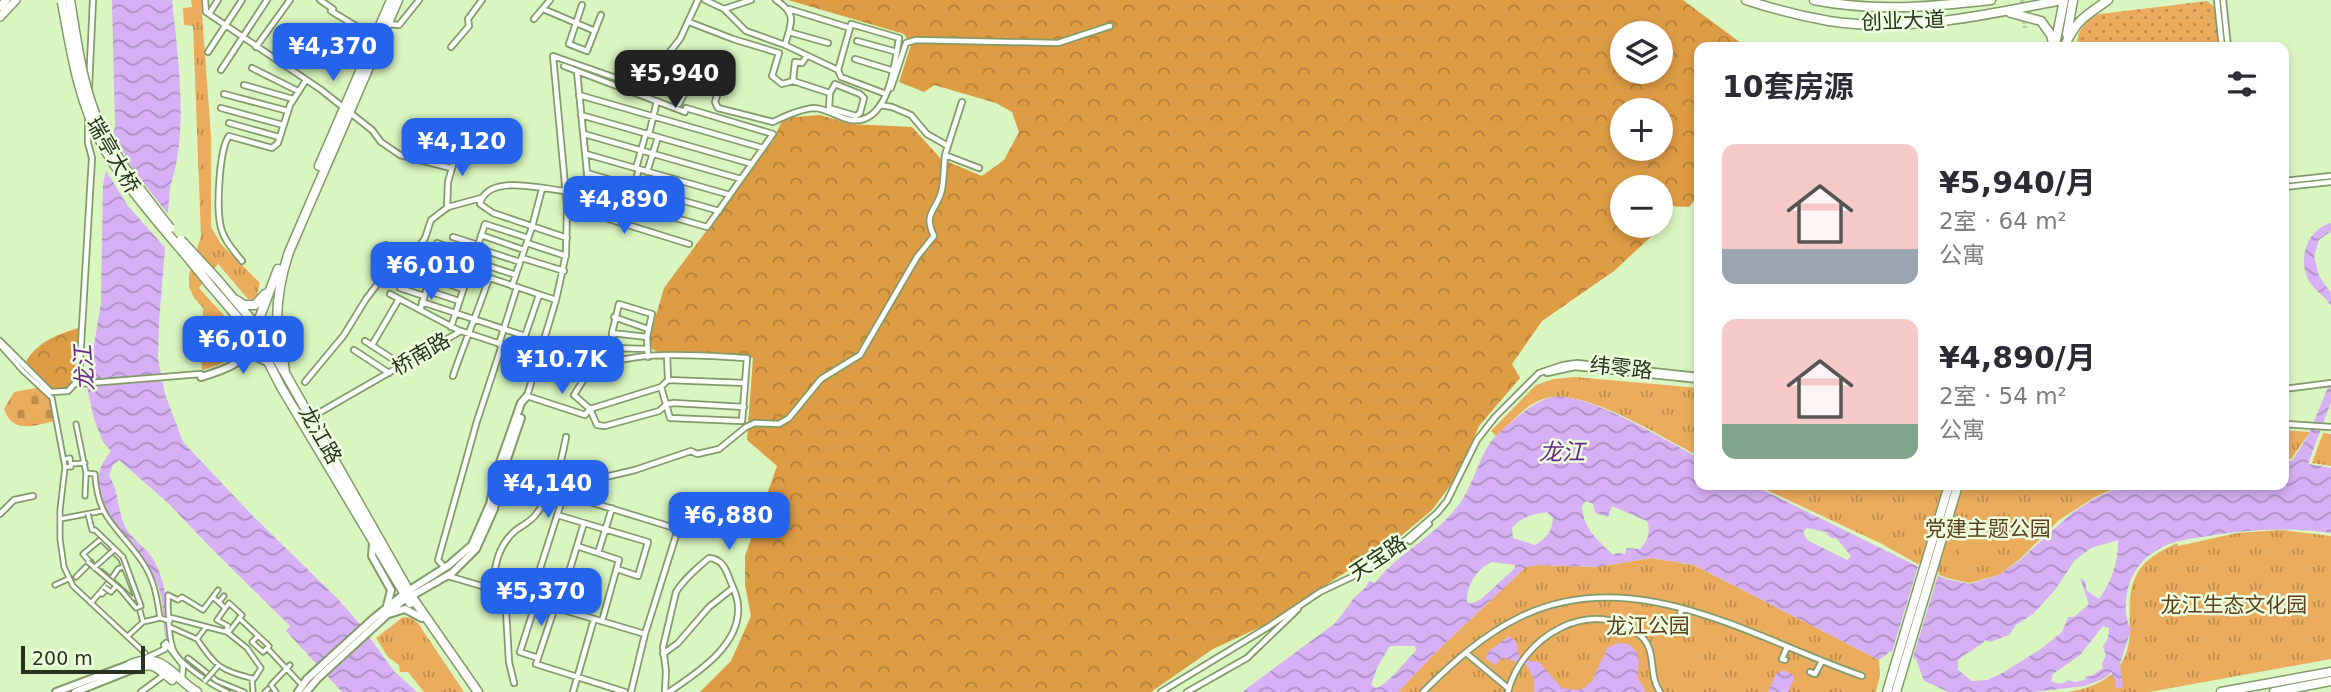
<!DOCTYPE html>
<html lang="zh">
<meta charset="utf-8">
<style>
:root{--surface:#fff;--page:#f2f2f3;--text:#2b2b33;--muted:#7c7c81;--accent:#2563eb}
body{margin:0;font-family:"DejaVu Sans","Noto Sans SC",sans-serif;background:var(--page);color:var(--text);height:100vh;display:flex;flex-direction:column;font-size:26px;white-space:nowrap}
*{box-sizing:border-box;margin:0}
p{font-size:23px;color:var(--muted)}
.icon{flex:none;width:38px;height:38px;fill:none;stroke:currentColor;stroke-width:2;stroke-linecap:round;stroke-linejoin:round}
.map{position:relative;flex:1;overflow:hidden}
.panel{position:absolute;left:1694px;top:42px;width:595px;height:448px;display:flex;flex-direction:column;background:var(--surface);border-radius:14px;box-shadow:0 4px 10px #0003}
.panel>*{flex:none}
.buttons{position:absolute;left:1610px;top:21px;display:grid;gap:14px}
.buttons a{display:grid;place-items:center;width:63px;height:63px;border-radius:50%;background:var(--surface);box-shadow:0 4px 10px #0003;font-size:35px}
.scale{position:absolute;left:21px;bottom:18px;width:124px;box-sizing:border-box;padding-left:7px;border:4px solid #28331e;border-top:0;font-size:19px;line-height:24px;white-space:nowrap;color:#28331e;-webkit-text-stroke:5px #eeffdf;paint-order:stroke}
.price{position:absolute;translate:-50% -60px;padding:0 16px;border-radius:14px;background:var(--accent);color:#fff;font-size:23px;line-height:46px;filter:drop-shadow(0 2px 4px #0008)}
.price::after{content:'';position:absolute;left:50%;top:42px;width:21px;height:16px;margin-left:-10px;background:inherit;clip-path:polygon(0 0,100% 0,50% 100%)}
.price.on{background:#222;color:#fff}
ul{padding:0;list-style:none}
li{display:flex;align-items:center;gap:21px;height:175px;padding:0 28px}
li span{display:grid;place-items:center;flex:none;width:196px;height:140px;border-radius:14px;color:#555}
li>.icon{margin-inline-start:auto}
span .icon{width:84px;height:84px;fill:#fffc;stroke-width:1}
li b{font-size:30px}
h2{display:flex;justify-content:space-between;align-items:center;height:84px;padding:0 28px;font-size:30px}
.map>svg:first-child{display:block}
</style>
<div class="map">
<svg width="2331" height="692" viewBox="0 0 2331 692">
<defs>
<pattern id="grass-dots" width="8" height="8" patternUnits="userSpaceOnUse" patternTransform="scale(1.75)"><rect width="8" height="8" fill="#ebac5d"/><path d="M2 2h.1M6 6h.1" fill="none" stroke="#be8d4c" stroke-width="1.8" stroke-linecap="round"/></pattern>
<pattern id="forest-crowns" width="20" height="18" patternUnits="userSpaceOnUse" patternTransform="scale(1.75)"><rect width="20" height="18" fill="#dd9b44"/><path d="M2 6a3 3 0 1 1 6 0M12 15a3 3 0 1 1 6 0" fill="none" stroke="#b37f38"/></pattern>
<pattern id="cemetery-stones" width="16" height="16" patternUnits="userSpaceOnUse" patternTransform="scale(1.75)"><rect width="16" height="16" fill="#ebac5d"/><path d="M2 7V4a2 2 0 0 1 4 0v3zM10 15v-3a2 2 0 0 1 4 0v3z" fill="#be8d4c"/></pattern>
<pattern id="park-tufts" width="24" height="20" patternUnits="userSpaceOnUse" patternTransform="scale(1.75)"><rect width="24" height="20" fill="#ebac5d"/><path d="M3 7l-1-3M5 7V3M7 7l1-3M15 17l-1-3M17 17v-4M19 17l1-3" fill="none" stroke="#be8d4c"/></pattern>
<pattern id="water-waves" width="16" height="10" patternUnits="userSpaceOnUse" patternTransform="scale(1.75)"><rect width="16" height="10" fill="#d7b0f5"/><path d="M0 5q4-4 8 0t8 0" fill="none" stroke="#ae90c6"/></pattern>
</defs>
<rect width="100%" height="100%" fill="#daf6c0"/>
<!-- grass -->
<path fill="url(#grass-dots)" d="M2207,1L2217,9L2223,47H2076L2079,32L2092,15Z"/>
<!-- forest -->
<path fill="url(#forest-crowns)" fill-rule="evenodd" d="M788,0H1683L1745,46L1699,47V195L1689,207L1665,206L1661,218V187H1622V226H1658L1656,232L1614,271L1542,321L1512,364L1520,378L1479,426L1458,475L1432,510L1402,535L1285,612L1269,623L1213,649L1151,692H700L731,661L751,616L745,585V556L777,466L747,440L753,358L660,353L652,349L649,339L664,288L773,141L783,118L820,115L851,124L912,127L941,159L982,176L1004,160L1019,132L1012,112L996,103L934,85L924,92L899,82L911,45L904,34ZM1622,33H1661V72H1622ZM1622,110H1661V149H1622Z
M81,327C80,351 85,373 67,390L51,391L26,361C40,340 57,335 81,327Z"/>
<!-- cemetery -->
<path fill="url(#cemetery-stones)" d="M41,387L50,398L54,421C34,426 12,434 4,409L14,392Z"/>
<!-- park -->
<path fill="url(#park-tufts)" d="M191,0H201L211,136V227L221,244L260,283L257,295L253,299H248L218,264L199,288L239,332L243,342C237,359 218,366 202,370L203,308L194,298L189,287V275L201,236L193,26L184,25L183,8L192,7Z
M1575,377L1699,388V456C1662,438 1582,385 1543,399C1525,405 1511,423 1496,436L1491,431L1536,385L1554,379Z
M2284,430L2310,432L2291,459L2284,458Z
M2323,433L2331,434V466L2312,463Z
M1756,485H2122L2095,497L2059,520L2020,559L1999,575L1969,583L1947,578L1930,571L1882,544Z
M2282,530L2331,536V659L2149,692H2067C2084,689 2099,685 2112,674C2145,644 2118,606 2138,572C2146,558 2163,550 2177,543L2178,546L2237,533Z
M1651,558L1694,565L1879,660L1880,675L1876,692H1398L1436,652L1526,567L1539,565L1597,567Z
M403,617L411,618L418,623L464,692H424L408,672H400L399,665L388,657L376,638Z"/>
<!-- garden -->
<path fill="#ebac5d" d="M1988,540L1991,554L1962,560L1959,545Z
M1666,640L1678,644L1665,683L1656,680L1661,667L1658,665Z
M1447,679L1453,682C1468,678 1482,678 1493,692H1442Z"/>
<!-- water -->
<path fill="url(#water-waves)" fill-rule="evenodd" d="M112,0H172C178,57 189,133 170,187L159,322L158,359L165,394L183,442L251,514L337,598L359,623L394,671L417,692H342L286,631L290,626L210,547L168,503L119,460L113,465L109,475C119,491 117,510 125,526C131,539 146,547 153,559C168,584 167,615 170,643L165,637C163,620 164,599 157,583C140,546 89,516 100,470C102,463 107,457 111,451L103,442L94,419L87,387L101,303L103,185L115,126Z
M2331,223V231L2319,240L2314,256L2319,276L2331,293V306C2325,296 2315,291 2309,281C2297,260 2307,229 2331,223Z
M2331,380V402L2308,464L2331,468V533C2289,527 2250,529 2208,536C2191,539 2172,540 2157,550C2143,558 2132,572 2128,588C2125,601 2124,617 2131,629L2120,664L2123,687L2115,689L2116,681L2112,675V672L2103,679L2085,686L2033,692H1949L1924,681L1916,659L1891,651L1879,660L1694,565L1651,558L1597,567L1539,565L1526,567L1436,652L1398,692H1242L1334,624C1342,616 1347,607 1353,599C1359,592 1366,590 1369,581L1375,583C1398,553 1433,538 1457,507C1473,487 1478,459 1492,440C1504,427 1535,400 1552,397C1586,391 1666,441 1699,458V485H1753L1929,572L1946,579L1969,584L1999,575L2020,560L2072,513L2097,497L2125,485H2284V461H2292L2308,436ZM1586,501L1593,504L1595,513L1608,517L1612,506L1647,521C1651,532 1648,541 1640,549L1627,548L1625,554L1617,553L1613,555C1598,540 1583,529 1582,506ZM1547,512L1553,518C1552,533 1546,538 1535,545L1513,538L1512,528C1522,517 1532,514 1547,512ZM1807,528L1826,532L1831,538H1836L1851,556L1847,560L1807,540L1803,532ZM2118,540C2119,561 2111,583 2099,599L2087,591L2085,581L2080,578L2089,604L2074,617H2068L2062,632L2041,649L2002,673L1987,680L1972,681L1958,670V660C1965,653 1982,646 1985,640L1990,642L2009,635L2016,625L2033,614L2055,590L2075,560L2091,548ZM1492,562L1515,565V568L1480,600L1470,604L1467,602C1466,586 1477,568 1492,562ZM2103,626L2109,628L2108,638L2103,647L2106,655L2102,664L2103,668L2091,676H2086L2085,680L2075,682L2069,680C2063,685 2058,684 2051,681L2053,674L2080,655ZM1390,646H1415L1416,651C1405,661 1388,685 1376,688L1371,685L1377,668Z
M1509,636L1516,641L1519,656L1527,660L1539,662L1562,688L1577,690L1584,688L1592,681L1607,648L1618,643L1628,644C1642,653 1639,663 1637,677L1646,692H1534V679L1526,664L1502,658L1495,665L1485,658L1489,651Z
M1784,670L1793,675L1794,679L1788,692H1768L1776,674Z"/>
<!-- pier -->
<path fill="#daf6c0" d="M111,129L132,168L171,218L169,252L128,206L103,166Z
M1919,563L1939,572L1912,661L1891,655Z"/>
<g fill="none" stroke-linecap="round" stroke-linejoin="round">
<!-- minor-tunnel -->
<path stroke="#b6cfa0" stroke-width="4.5" stroke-dasharray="4.5 2" stroke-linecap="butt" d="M2022,0L2025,28"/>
<!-- pedestrian casing -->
<g stroke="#819b69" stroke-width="7">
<path id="pedestrian" d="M0,345L23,371L52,398L65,467L60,510V539L64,567L73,586L145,653
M76,424L86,473L85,496
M65,459L70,458L71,467H65
M71,464L85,463
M86,473L95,474C97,519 118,527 141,560C154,578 157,597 160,618
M60,519L102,511
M90,562L83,554L101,539L121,559L136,597L132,599L102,572
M76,577L91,562
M111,579L118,569L124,566
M55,585L68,579
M218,590L203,610L182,597L178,600L168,595C168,609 168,639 174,651C181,665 213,686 227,692
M102,594L112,583
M213,597L225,608
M219,602L224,596
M91,603L110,581
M169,617L227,632L247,648L261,668L254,679C219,669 217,668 197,639L206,627
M239,618L269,646L263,652L252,642L258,636
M143,622L160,618L170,621
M170,627L197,639
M226,631L228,626L217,620L229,603L242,615L228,633
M128,636L143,622L139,607
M267,648L300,683
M188,658L217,681L244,692
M252,678L253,692
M265,692L268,689
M276,692L271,685L290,665"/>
</g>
<!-- minor casing -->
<g stroke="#819b69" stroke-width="8">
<path id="minor" d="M205,0L206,12L320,89L372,130L381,142L400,155L451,168
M320,0L333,9L331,11L374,37
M698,0L680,39L642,87L553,56L567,206L566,254L556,300L527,396L585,415L590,409L661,387L668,380L745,383
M705,0L724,9L746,31L785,45L838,70L841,77L886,94
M776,0C798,15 791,22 785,45
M2217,0L2222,47
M2223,0L2228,47
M582,5L569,44L587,51L601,15
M543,9L595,31
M724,9L751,0
M789,9L850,28
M209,14L218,0
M534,19L550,0
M689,22L733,39L779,53L772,76L782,84L793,81
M387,24L399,25L419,0
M789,32L828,43
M857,41L897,52
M256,47L290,0
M451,47L469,26L468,19L482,0
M208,52L242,0
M806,57L802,63L795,62L793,81L830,93
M855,59L894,71
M564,66L577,71L685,112L686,108L773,134L707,227L589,193L577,71
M252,68L298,91
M221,70L267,0
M835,84L860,94L864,98L860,113L856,116L829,108L830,93Z
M244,85L293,99
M89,87L93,0
M891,88L906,43L916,40L1058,43L1110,26
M224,94L288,111
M579,95L763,148
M962,102L945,155L979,168
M679,104L689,84L692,83L713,91L717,96L715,102L718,108L773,122C783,117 802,109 814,108C826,108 839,118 851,120C889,125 895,63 899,38L851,24L838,70
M880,105L892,107L911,115L927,134L948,146
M221,108L283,125
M581,115L752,164
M229,123L279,137
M584,134L741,179
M649,134L657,101
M586,154L730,195
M636,168L646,133
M647,172L658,137
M587,173L719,211
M2284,181L2331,176
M2284,187L2331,182
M565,191C542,189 487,173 480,204L493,213L567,238
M567,206L689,244
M447,208L448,182L459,144
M624,223L639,169
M481,235L524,250
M453,237L478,245
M437,243L474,256
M527,243L566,256
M386,245L385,262L390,270
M477,248L520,262
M522,258L564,271
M454,260L471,266
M242,261C233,250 222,238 220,223C217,206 219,149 229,136L272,148L278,143L290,105L306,80
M473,261L516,275
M469,271L556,300
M405,276L428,284
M431,278L463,289
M512,286L532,227L542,189
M400,288L424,296
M426,290L459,301
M390,294L460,331
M422,302L525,336L539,295
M420,310L434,267
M614,317L648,329
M451,327L485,224L528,238
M612,333L647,337
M0,341L51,392L68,391L79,379L92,158L88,143V120
M365,341L402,365
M499,344L517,287
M372,345L399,299
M613,348L647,349
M354,350L389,373
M667,355L668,380
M614,360L612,333L619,304L652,314L647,337L648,357
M1547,373L1575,367L1699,380
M453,376C464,343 478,312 489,278
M305,382L344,335L366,299L386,273L402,267L413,256L425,238L431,220L448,207L481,198
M77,384L201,374
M661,387L670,418L742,421L747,358C704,356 625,347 590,373C583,378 579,388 574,395L590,409L597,425L605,426L659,411L667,404L674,403L744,407
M2284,389L2331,383
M310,418L461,331L540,357
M2284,424L2331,427
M499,489L552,485
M550,490L635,470L691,451L697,454L719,449L746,427L755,423L779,424L789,418L821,379L860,355L917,257L934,236C922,212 938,210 942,189C944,178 944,166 945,155
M0,514L14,500L33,496
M557,515L648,542L638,576L617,569
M584,523L558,608L554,610L536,664L625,692
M1410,541L1429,524
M577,546L619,560L602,621
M598,553L612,508
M445,568L438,560L477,421L502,345
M448,576L645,634
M492,589C495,566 497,546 516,530C523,525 532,521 537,513C554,491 561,464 566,437
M505,593L509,662L514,683
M530,600L564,494L678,529L645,634L631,692
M536,602L520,652L538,658
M1674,633L1682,608
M166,643L183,665L182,679
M1466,653L1508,688
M663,654L678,643L709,607L733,588
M146,658L165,649L164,645
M1785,660L1782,659L1787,647
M1810,672L1815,674L1822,661
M141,692L164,675
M573,692L594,619
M665,692L666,671L663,647L676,592C684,579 697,568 709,558C722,559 726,569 730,580C733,588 738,597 738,606C741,645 697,673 669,692
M1161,692L1268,627L1320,592L1358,574L1401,544L1437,513L1447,501L1477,440L1495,417L1539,373L1563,365L1577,363L1699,376
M1187,692L1247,658L1298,609
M1423,692C1452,663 1483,635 1520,617C1635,561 1755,639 1862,676
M1508,692C1521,637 1593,593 1642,637C1657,652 1648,675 1660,692"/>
</g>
<!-- tertiary casing -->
<g stroke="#819b69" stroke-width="10">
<path id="tertiary" d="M245,358L253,355L267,362
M234,361L244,351L253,335
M201,377C225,370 245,363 257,340
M373,543L372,556L391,590L387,606
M389,614L405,609L422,618
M56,692L131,664
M75,692L133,669
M298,692L307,679L374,618L405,593L449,565L472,545L490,504L497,471L521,403L527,396
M306,692L318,678L401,602L452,573L476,549L494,509L503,471L521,418"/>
</g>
<!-- secondary casing -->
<g stroke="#819b69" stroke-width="10">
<path id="secondary" d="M0,7L6,0
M0,17L16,0"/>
</g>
<!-- primary casing -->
<g stroke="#819b69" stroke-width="11">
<path id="primary" d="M398,0L289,252C280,279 275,305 278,334C280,347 284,359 285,373L414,600L478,692
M1746,0C1773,9 1801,16 1829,21C1906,33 1986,15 2062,0
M1814,0C1875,12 1930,7 1991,0
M2011,13L2041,21L2051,35L2054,47
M2067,34L2073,0
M2055,45L2064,0
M2064,47C2077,19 2084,17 2108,0
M319,166L391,0
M217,279L261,331L283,370
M210,285L257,340L281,387L410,603
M236,300L244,305H255L265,294
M253,335L278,269
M131,664C164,651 171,676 197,692
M133,669C154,661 156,667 172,680
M1887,692L1949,485
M1896,692L1958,485
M2221,692L2331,672
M2274,692L2331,681"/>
</g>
<!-- pedestrian -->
<use href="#pedestrian" stroke="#fff" stroke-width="3.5"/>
<!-- minor -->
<use href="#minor" stroke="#fff" stroke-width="4.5"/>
<!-- tertiary -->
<use href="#tertiary" stroke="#fff" stroke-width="6"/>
<!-- secondary -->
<use href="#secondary" stroke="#fff" stroke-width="7"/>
<!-- primary -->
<use href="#primary" stroke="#fff" stroke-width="8"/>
<!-- pedestrian-bridge casing -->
<g stroke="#819b69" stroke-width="7" stroke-linecap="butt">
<path id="pedestrian-bridge" d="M88,562L121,590L136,608L141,606L123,557L95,530H92L88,514
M94,568L115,549
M104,587L111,592L116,586
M205,681L218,666"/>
</g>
<!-- primary-bridge casing -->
<g stroke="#819b69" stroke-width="11" stroke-linecap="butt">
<path id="primary-bridge" d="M70,0C77,41 82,87 100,125C119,163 144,195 170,228
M62,2C71,52 79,105 105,150C134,199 175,240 210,285
M181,240L217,279"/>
</g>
<!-- pedestrian-bridge -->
<use href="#pedestrian-bridge" stroke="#fff" stroke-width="3.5"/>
<!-- primary-bridge -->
<use href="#primary-bridge" stroke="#fff" stroke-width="8"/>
</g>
<g text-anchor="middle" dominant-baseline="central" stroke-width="5" stroke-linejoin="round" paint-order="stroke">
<!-- street labels -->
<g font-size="21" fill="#28331e" stroke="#eeffdf">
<text transform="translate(1903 21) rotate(-2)">创业大道</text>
<text transform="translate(113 155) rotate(60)">瑞亭大桥</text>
<text transform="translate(421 354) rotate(-30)">桥南路</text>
<text transform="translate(1621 368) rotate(6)">纬零路</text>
<text transform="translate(320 435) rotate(60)">龙江路</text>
<text transform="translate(1378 558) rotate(-34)">天宝路</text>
</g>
<!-- park labels -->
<g font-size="21" fill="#5c401d" stroke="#eeffdf">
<text x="1988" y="529">党建主题公园</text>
<text x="2234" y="605">龙江生态文化园</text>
<text x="1648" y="626">龙江公园</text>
</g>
<!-- water labels -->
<g font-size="23" font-style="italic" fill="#662789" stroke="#eeffdf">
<text transform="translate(84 368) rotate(-94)">龙江</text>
<text x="1562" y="452">龙江</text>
</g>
</g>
</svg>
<div class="buttons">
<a><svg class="icon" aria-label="layers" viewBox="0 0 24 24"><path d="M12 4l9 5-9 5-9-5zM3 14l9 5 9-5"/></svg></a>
<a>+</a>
<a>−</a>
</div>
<div class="scale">200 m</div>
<b class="price" style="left:333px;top:83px">¥4,370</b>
<b class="price on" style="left:675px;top:110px">¥5,940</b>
<b class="price" style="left:462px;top:178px">¥4,120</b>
<b class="price" style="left:624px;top:236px">¥4,890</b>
<b class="price" style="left:431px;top:302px">¥6,010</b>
<b class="price" style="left:243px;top:376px">¥6,010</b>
<b class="price" style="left:562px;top:396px">¥10.7K</b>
<b class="price" style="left:548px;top:520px">¥4,140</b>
<b class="price" style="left:729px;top:552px">¥6,880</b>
<b class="price" style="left:541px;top:628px">¥5,370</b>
<section class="panel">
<h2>10套房源<svg class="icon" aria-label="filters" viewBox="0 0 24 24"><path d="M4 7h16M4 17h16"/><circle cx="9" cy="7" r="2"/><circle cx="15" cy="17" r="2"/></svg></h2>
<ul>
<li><span style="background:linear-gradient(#f6c9c9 75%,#9aa5b1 0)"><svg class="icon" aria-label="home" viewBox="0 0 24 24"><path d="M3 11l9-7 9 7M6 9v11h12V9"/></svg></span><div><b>¥5,940/月</b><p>2室 · 64 m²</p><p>公寓</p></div></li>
<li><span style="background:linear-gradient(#f6c9c9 75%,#7fa58c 0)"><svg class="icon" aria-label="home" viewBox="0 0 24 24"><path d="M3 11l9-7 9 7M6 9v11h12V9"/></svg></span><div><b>¥4,890/月</b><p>2室 · 54 m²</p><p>公寓</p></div></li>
</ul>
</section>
</div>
